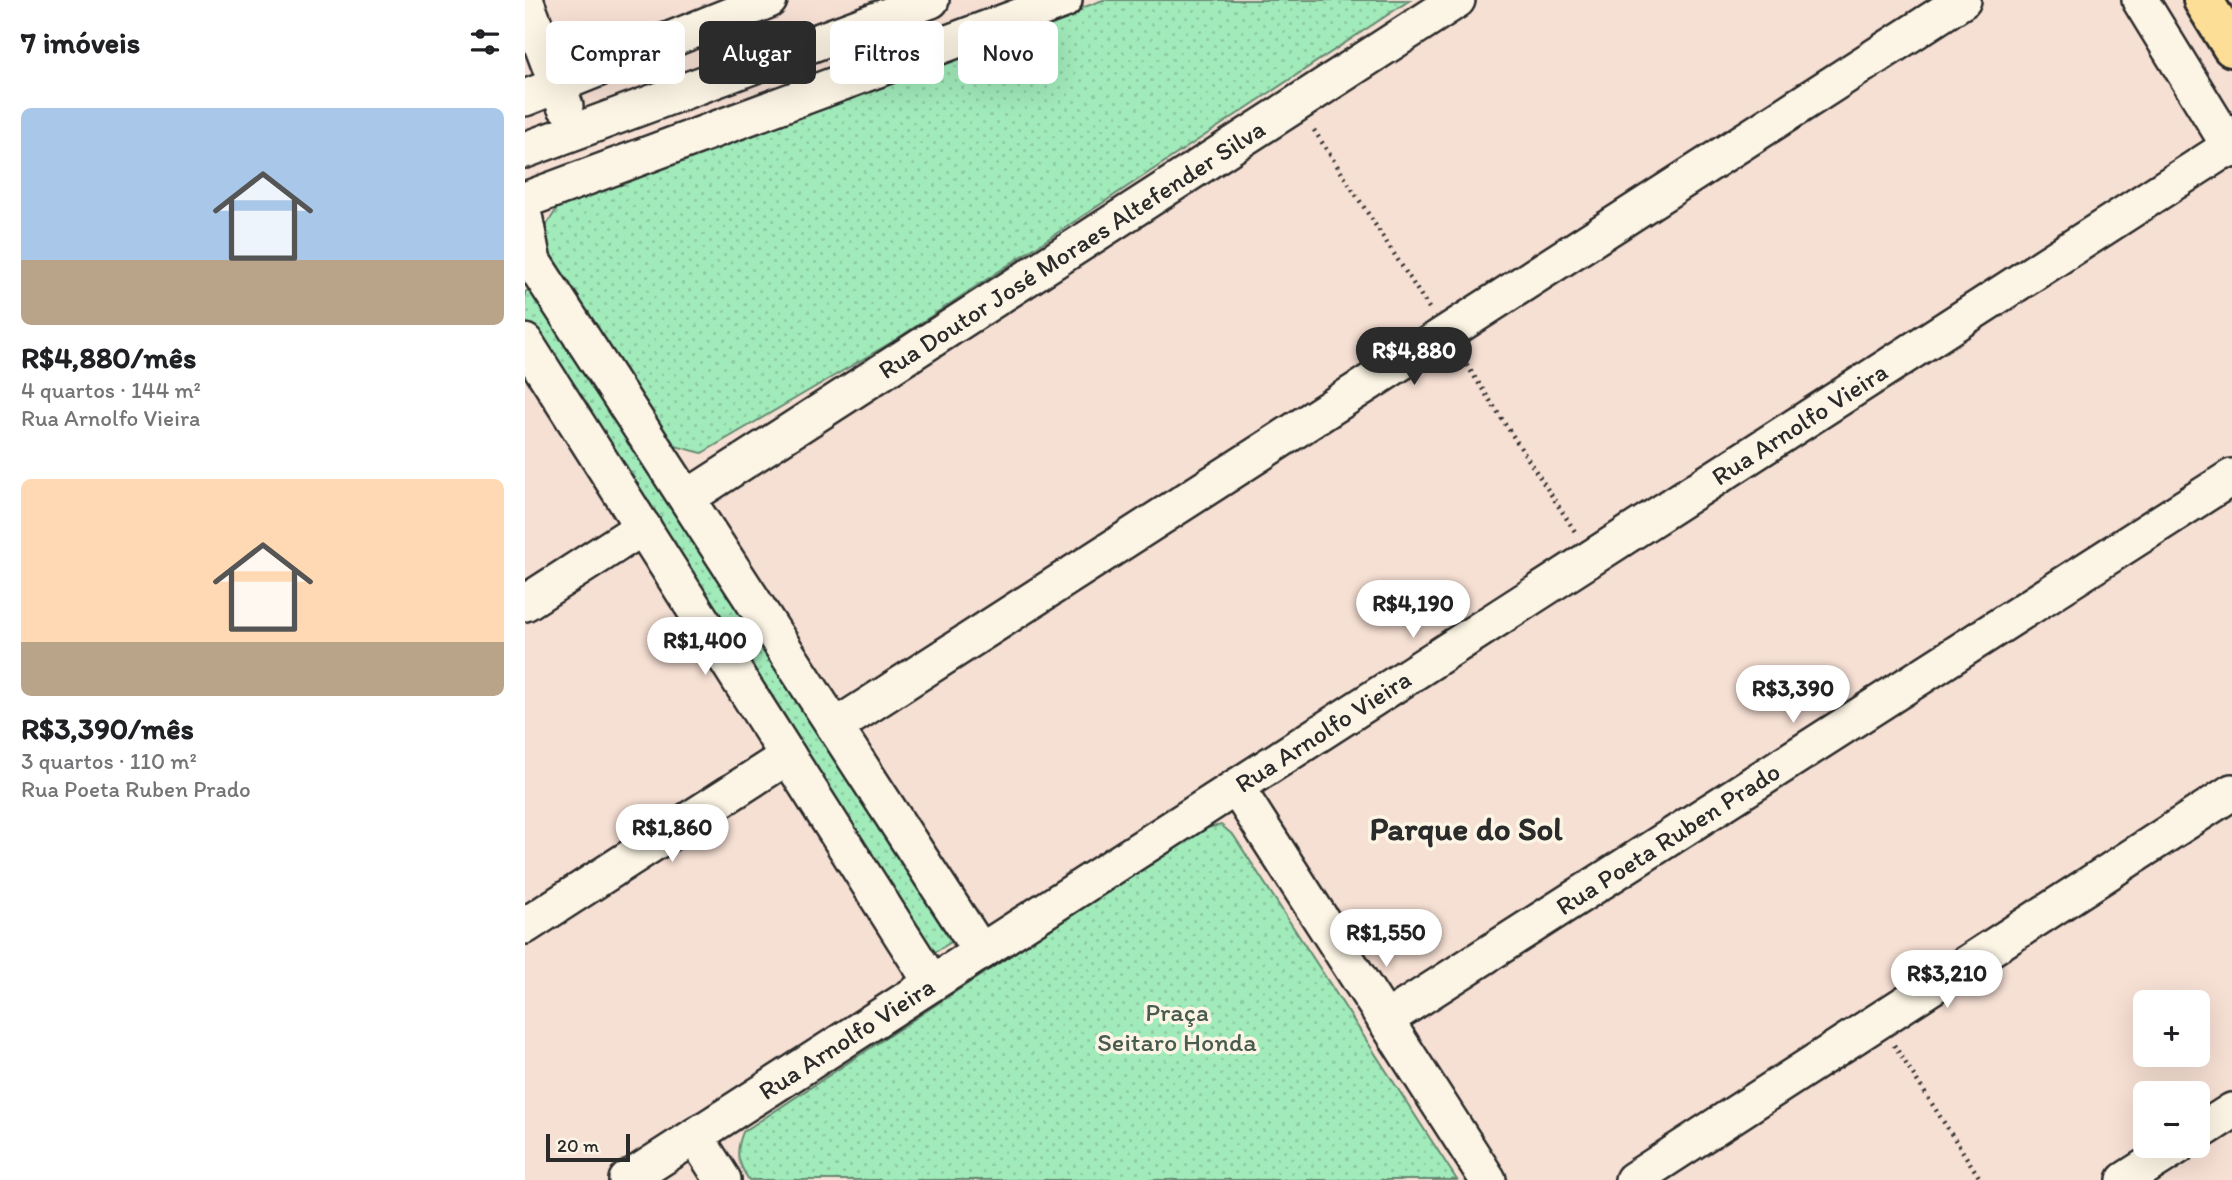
<!DOCTYPE html>
<html lang="pt">
<meta charset="utf-8">
<style>
:root{--surface:#fff;--page:#f2f2f2;--text:#202124;--muted:#757577;--accent:#2b2b2b}
body{margin:0;font-family:Itim,sans-serif;background:var(--page);color:var(--text);height:100vh;display:flex;flex-direction:column;font-size:26px;white-space:nowrap}
*{box-sizing:border-box;margin:0}
p{font-size:23px;color:var(--muted)}
.icon{flex:none;width:38px;height:38px;fill:none;stroke:currentColor;stroke-width:2;stroke-linecap:round;stroke-linejoin:round}
.map{position:relative;flex:1;overflow:hidden}
.sheet{display:flex;flex-direction:column;background:var(--surface);width:525px}
.sheet>*{flex:none}
.banner{position:absolute;left:21px;top:21px;width:665px;height:63px;display:flex;gap:14px}
.fabs{position:absolute;left:1608px;top:990px;display:grid;gap:14px}
.fabs a{display:grid;place-items:center;width:77px;height:77px;border-radius:10px;background:var(--surface);box-shadow:0 7px 28px #0002;font-size:35px}
.scale{position:absolute;left:21px;bottom:18px;width:84px;box-sizing:border-box;padding-left:7px;border:4px solid #2b2b2b;border-top:0;font-size:19px;line-height:24px;white-space:nowrap;color:#2b2b2b;-webkit-text-stroke:5px #fcf5e5;paint-order:stroke}
.price{position:absolute;translate:-50% -60px;padding:0 16px;border-radius:24px;background:#fff;color:#222;font-size:23px;line-height:46px;filter:drop-shadow(0 2px 4px #0008)}
.price::after{content:'';position:absolute;left:50%;top:42px;width:21px;height:16px;margin-left:-10px;background:inherit;clip-path:polygon(0 0,100% 0,50% 100%)}
.price.on{background:var(--accent);color:#fff}
ul{padding:0;list-style:none}
li{display:grid;align-content:center;gap:14px;height:371px;padding:0 21px}
li span{display:grid;place-items:center;height:217px;border-radius:10px;color:#555}
li>.icon{margin-inline-start:auto}
span .icon{width:126px;height:126px;fill:#fffc;stroke-width:1}
li b{font-size:30px}
h2{display:flex;justify-content:space-between;align-items:center;height:84px;padding:0 21px;font-size:30px}
.tag{padding:0 24px;border-radius:10px;background:var(--surface);box-shadow:0 7px 28px #0002;font-size:24px;line-height:63px}
.tag.on{background:var(--accent);color:#fff}
main{display:flex;flex:1;min-height:0}
.map>svg:first-child{display:block}
</style>
<main>
<section class="sheet">
<h2>7 imóveis<svg class="icon" aria-label="filters" viewBox="0 0 24 24"><path d="M4 7h16M4 17h16"/><circle cx="9" cy="7" r="2"/><circle cx="15" cy="17" r="2"/></svg></h2>
<ul>
<li><span style="background:linear-gradient(#a9c7e8 70%,#b9a48a 0)"><svg class="icon" aria-label="home" viewBox="0 0 24 24"><path d="M3 11l9-7 9 7M6 9v11h12V9"/></svg></span><div><b>R$4,880/mês</b><p>4 quartos · 144 m²</p><p>Rua Arnolfo Vieira</p></div></li>
<li><span style="background:linear-gradient(#ffd9b3 75%,#b9a48a 0)"><svg class="icon" aria-label="home" viewBox="0 0 24 24"><path d="M3 11l9-7 9 7M6 9v11h12V9"/></svg></span><div><b>R$3,390/mês</b><p>3 quartos · 110 m²</p><p>Rua Poeta Ruben Prado</p></div></li>
</ul>
</section>
<div class="map">
<svg width="1707" height="1180" viewBox="0 0 1707 1180">
<defs>
<pattern id="park-dots" width="8" height="8" patternUnits="userSpaceOnUse" patternTransform="scale(1.75)"><rect width="8" height="8" fill="#a1eaba"/><path d="M2 2h.1M6 6h.1" fill="none" stroke="#8bc9a0" stroke-width="1.8" stroke-linecap="round"/></pattern>
</defs>
<rect width="100%" height="100%" fill="#f6dfd3"/>
<filter id="ink" filterUnits="userSpaceOnUse"><feTurbulence type="fractalNoise" baseFrequency=".0143" numOctaves="2"/><feDisplacementMap in="SourceGraphic" scale="14" xChannelSelector="R" yChannelSelector="G"/><feConvolveMatrix kernelMatrix="1 2 1 2 8 2 1 2 1" color-interpolation-filters="sRGB"/></filter>
<g filter="url(#ink)">
<!-- park -->
<path fill="url(#park-dots)" stroke="#668a72" stroke-width="2" d="M578,0H885L367,342L177,453L146,445L22,259L18,230L36,203Z
M10,286L431,939L407,954L0,322V292Z
M696,825L709,836L932,1180H224C212,1162 210,1152 218,1132L677,829Z"/>
<g fill="none" stroke-linecap="round" stroke-linejoin="round">
<!-- minor casing -->
<g stroke="#2b2b2b" stroke-width="40">
<g id="minor">
<path d="M0,0L40,106"/>
<path d="M1615,0L1707,150"/>
<path d="M0,98L244,0"/>
<path d="M0,150L406,0"/>
<path d="M0,200L539,0"/>
<path d="M0,220L8,262L456,952"/>
<path d="M0,342L407,983"/>
<path id="s1" d="M162,498L932,0"/>
<path d="M0,603L118,527"/>
<path d="M310,727L1438,0"/>
<path d="M711,787L963,1180"/>
<path d="M0,926L263,756"/>
<path id="s2" d="M860,1020L1707,477"/>
<path d="M1673,1133L1707,1111"/>
<path d="M170,1136L198,1180"/>
<path id="s3" d="M102,1180L1705,146"/>
<path d="M1108,1180L1707,792"/>
<path d="M1600,1180L1653,1146"/>
</g>
</g>
<!-- major casing -->
<g stroke="#2b2b2b" stroke-width="44">
<path id="major" d="M1678,0L1707,47"/>
</g>
<!-- path -->
<path stroke="#2b2b2b" stroke-width="4.5" stroke-dasharray="2 5" stroke-linecap="butt" d="M789,130L904,308
M938,359L1051,533
M1369,1045L1456,1180"/>
<!-- minor -->
<use href="#minor" stroke="#fcf5e5" stroke-width="35"/>
<!-- major -->
<use href="#major" stroke="#fdde96" stroke-width="38"/>
</g>
</g>
<g text-anchor="middle" dominant-baseline="central" stroke-width="7" stroke-linejoin="round" paint-order="stroke">
<!-- street labels -->
<g font-size="26" fill="#2b2b2b" stroke="#fcf5e5">
<text stroke="none"><textPath href="#s1" startOffset="458">Rua Doutor José Moraes Altefender Silva</textPath></text>
<text stroke="none"><textPath href="#s3" startOffset="1395">Rua Arnolfo Vieira</textPath></text>
<text stroke="none"><textPath href="#s3" startOffset="828">Rua Arnolfo Vieira</textPath></text>
<text stroke="none"><textPath href="#s2" startOffset="336">Rua Poeta Ruben Prado</textPath></text>
<text stroke="none"><textPath href="#s3" startOffset="261">Rua Arnolfo Vieira</textPath></text>
</g>
<!-- park labels -->
<g font-size="26" fill="#485b4f" stroke="#fcf5e5">
<text x="652" y="1012">Praça<tspan x="652" dy="30">Seitaro Honda</tspan></text>
</g>
<!-- district labels -->
<g font-size="33" font-weight="bold" fill="#2b2b2b" stroke="#fcf5e5">
<text x="941" y="828">Parque do Sol</text>
</g>
</g>
</svg>
<div class="fabs">
<a>+</a>
<a>−</a>
</div>
<div class="scale">20 m</div>
<b class="price on" style="left:889px;top:387px">R$4,880</b>
<b class="price" style="left:888px;top:640px">R$4,190</b>
<b class="price" style="left:180px;top:677px">R$1,400</b>
<b class="price" style="left:1268px;top:725px">R$3,390</b>
<b class="price" style="left:147px;top:864px">R$1,860</b>
<b class="price" style="left:861px;top:969px">R$1,550</b>
<b class="price" style="left:1422px;top:1010px">R$3,210</b>
<div class="banner">
<a class="tag">Comprar</a>
<a class="tag on">Alugar</a>
<a class="tag">Filtros</a>
<a class="tag">Novo</a>
</div>
</div>
</main>
